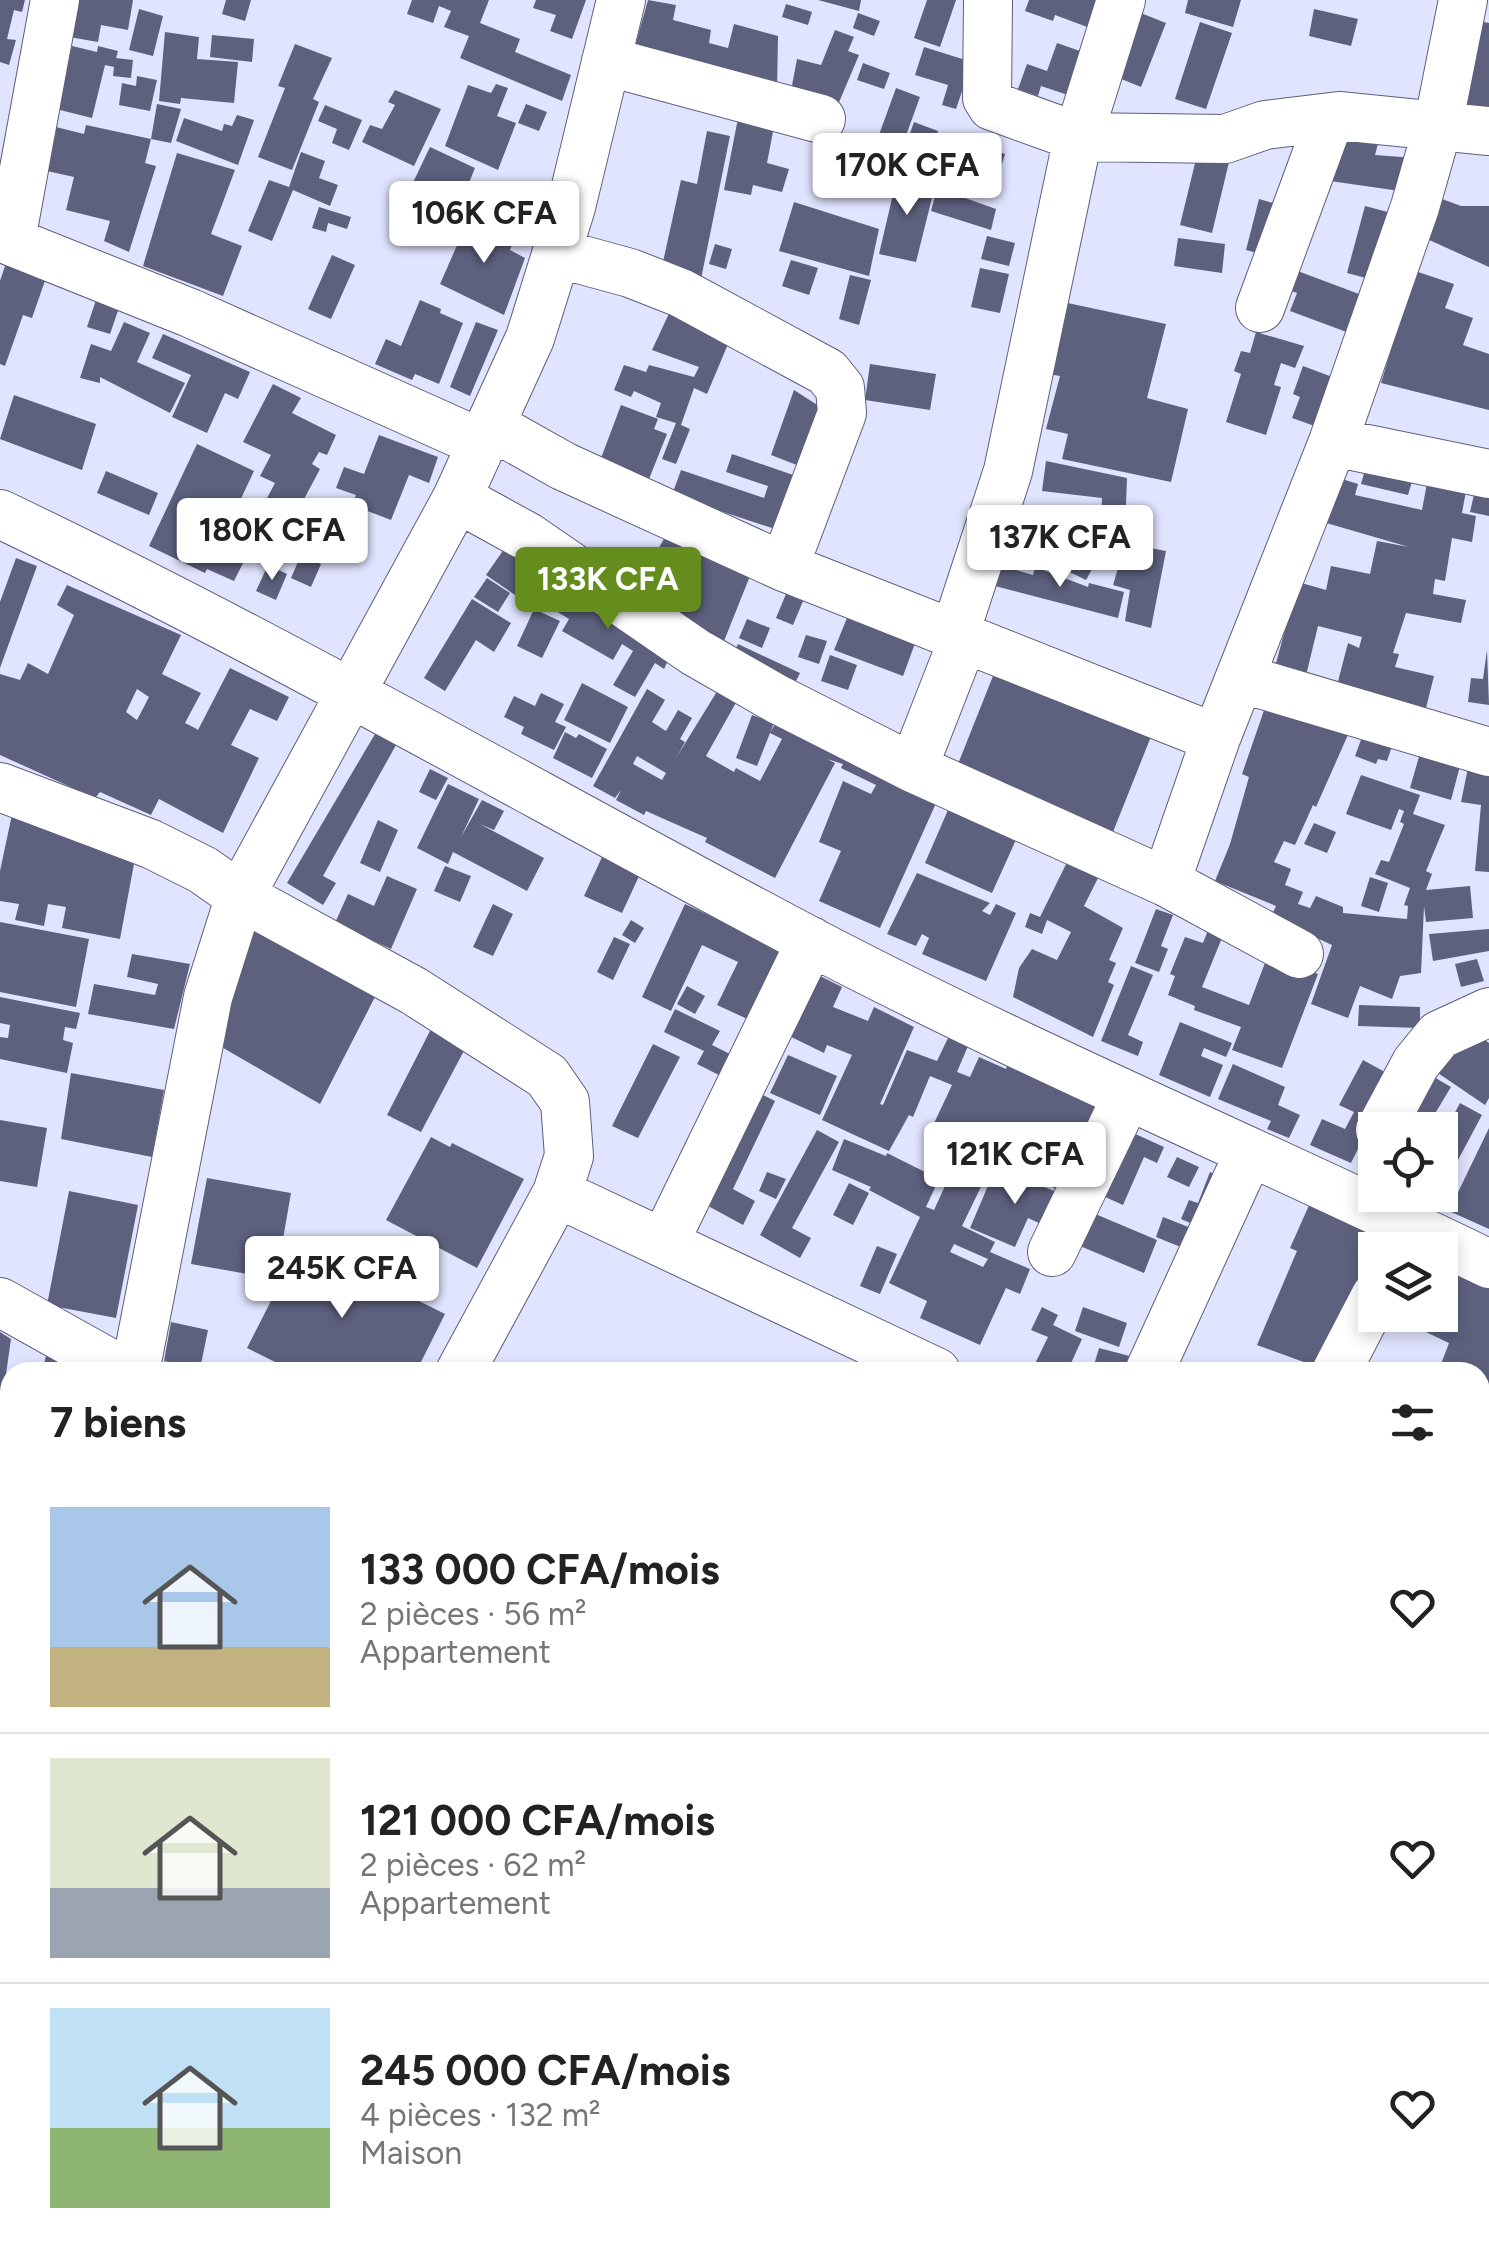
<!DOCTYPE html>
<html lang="fr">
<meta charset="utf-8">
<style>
:root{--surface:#fff;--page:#f2f2f2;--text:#222;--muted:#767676;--line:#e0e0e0;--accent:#648d1d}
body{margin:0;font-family:Figtree,sans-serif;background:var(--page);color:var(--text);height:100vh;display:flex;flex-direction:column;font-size:38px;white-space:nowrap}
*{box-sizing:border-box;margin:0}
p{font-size:32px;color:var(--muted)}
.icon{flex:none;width:55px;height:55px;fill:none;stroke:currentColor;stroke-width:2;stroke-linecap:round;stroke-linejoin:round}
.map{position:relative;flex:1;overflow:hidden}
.drawer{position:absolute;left:0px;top:1362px;width:1490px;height:892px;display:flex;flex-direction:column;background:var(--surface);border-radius:30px 30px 0 0;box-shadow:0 5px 15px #0003}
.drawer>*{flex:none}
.buttons{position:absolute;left:1358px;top:1112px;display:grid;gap:20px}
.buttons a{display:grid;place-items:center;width:100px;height:100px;border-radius:0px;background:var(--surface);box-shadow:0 5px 15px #0003;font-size:50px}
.price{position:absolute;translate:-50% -85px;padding:0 22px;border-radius:10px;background:#fff;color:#222;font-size:32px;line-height:65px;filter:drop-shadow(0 2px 5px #0008)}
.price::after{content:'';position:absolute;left:50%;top:60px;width:30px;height:22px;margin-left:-15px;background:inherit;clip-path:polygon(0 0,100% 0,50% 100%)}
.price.current{background:var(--accent);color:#fff}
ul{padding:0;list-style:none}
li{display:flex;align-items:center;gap:30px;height:250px;padding:0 50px}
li+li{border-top:2px solid var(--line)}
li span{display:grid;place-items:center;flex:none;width:280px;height:200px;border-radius:0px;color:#555}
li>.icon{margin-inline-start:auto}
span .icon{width:120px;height:120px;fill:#fffc;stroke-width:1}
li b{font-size:42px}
h2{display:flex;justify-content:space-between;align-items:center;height:120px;padding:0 50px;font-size:42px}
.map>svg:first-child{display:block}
</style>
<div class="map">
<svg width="1489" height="2254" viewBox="0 0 1489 2254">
<rect width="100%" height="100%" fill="#e0e4fe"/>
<!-- building -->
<path fill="#5d617e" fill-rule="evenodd" d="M0,0H25L22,12L14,10L7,39L16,40L9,65L0,62Z
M76,0H133L128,30L101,25L98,42L69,37Z
M226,0H251L245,21L222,14Z
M412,0H489L480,23L520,39L515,52L571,75L562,101L460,58L469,36L444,27L451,11L439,6L433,23L407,14Z
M536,0H586L572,39L550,31L556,15L533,8Z
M648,0L676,5L673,20L711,30L709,43L728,48L734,24L778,36L777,91L633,53Z
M818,0H861L859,11Z
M927,0H956L940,47L914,38Z
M1029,0H1109L1098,31L1055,15L1053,21L1025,11Z
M1188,0H1241L1233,27L1185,13Z
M786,4L812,12L808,25L782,17Z
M1128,8L1166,23L1141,87L1104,72Z
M139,9L163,16L153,56L129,50Z
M1314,9L1358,19L1351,46L1309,36Z
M858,13L880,21L874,36L853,28Z
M1479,21L1489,23V116L1460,111Z
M1200,22L1232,33L1206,109L1175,99Z
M835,30L854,37L848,51L859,55L837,107L790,96L797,59L821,65Z
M165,32L199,37L197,59L238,62L234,103L181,98L180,104L159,101Z
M212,35L254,39L252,62L210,57Z
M1057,43L1080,51L1071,77L1079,81L1074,97L1041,86L1038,96L1018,89L1027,64L1047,71Z
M295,44L332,58L313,99L319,102L292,170L258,157L285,88L278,86Z
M72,46L97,52L98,46L118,51L116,58L133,60L131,78L113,76L114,67L105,65L92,118L56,109Z
M924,47L972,62L956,109L942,105L948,85L915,75Z
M863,63L890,73L884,89L857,80Z
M137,76L157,80L150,111L119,105L122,83L136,86Z
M496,84L508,88L497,116L516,123L498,170L445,146L468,85L491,93Z
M896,88L920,97L896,163L872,154Z
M395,90L441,109L414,166L362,142L370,125L382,129L395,105L388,102Z
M157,104L181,109L171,143L151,139Z
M526,104L547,112L539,131L518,123Z
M325,105L362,120L349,150L332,143L337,129L318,121Z
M740,108L776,116L767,163L789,169L782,192L753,185L751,195L724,190Z
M237,115L254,120L238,165L176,141L184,118L222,131L224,124L232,126Z
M914,122L938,131L923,174L899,165Z
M1338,122L1379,140L1375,155L1415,158L1407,192L1316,179Z
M86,125L151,139L145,163L156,166L129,252L104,241L110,221L66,210L74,177L47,171L56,127L84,134Z
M707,131L730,136L701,279L661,271L681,180L697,184Z
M943,134L1005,154L998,176L936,157Z
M430,147L475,168L466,190L479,195L468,219L408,193Z
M301,152L325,161L319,178L338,185L330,206L293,190L272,241L248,231L269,180L289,187Z
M177,153L235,170L211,234L242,246L223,296L143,266Z
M1197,155L1229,162L1212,233L1180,225Z
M898,173L935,186L916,262L879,254Z
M937,188L996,209L991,230L931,211Z
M1259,199L1284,206L1271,257L1246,250Z
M1442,199L1461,206H1489V267L1427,239Z
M794,202L879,229L869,276L779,251Z
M1365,206L1399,215L1381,282L1347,273Z
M319,207L351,217L347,229L328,223L326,232L312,228Z
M470,216L515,236L510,250L525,258L504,315L440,284Z
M987,236L1015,243L1009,266L981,259Z
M1178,238L1225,244L1222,273L1174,266Z
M715,244L732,249L726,269L709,264Z
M332,255L355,265L331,319L308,309Z
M7,260L47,275L32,318L23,315L5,366L0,364V281Z
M791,260L818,268L809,295L782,286Z
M1287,267L1359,294L1362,285L1377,291L1360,337L1290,311L1297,293L1280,287Z
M980,268L1009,274L1000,313L971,307Z
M1415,271L1454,284L1445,308L1473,318L1463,345L1489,354V410L1381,383Z
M850,275L871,280L859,325L839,319Z
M97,297L120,305L110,334L87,327Z
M420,300L441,309L440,313L463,323L439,384L415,374L412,380L375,364L386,339L401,346Z
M1063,302L1166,324L1147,398L1188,409L1171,482L1062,459L1068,434L1046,429L1060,376L1048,374Z
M672,307L731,337L707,394L694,388L681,425L690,429L676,464L662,459L676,423L656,417L661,403L634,391L631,397L614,390L624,365L646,372L649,365L694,377L699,367L652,350Z
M124,322L150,333L137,362L185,383L170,413L100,377V383L80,378L91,344L111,351Z
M476,322L498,330L470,396L450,387Z
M1256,332L1304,346L1295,368L1281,363L1274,385L1281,387L1266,435L1226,422L1241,374L1234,371L1241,351L1250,353Z
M163,334L250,372L238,399L225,393L207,433L172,417L191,375L152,358Z
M870,364L936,374L930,410L865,400Z
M1303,366L1343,381L1326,430L1292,418L1300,397L1293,394Z
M273,384L301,398L292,413L336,435L327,455L319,452L312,464L320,469L303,501L340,518L325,556L256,519L275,483L260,476L271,455L243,442Z
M794,390L822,408L802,467L771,455Z
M14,395L96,424L82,470L0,439Z
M621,405L658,419L654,429L667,434L647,484L598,466Z
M379,435L438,457L429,483L409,475L391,520L352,505L356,495L336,488L344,467L364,474Z
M197,444L254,471L219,545L246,557L234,581L207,569L205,573L149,546Z
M732,454L796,476L778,530L672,495L681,470L764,498L768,486L726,472Z
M1046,461L1127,478L1124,556L1100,553L1102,498L1042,491Z
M1367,463L1414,475L1408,495L1361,484Z
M106,471L158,493L149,515L97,493Z
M1326,474L1358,484L1355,495L1422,510L1427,483L1466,491L1462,513L1476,516L1472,542L1452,538L1445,581L1435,579L1433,594L1466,600L1461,623L1406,613L1393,653L1399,654L1395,667L1434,676L1426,708L1440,712L1437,724L1335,693L1348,643L1359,648L1362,637L1318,626L1303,688L1272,678L1298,582L1326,590L1331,566L1370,574L1377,541L1409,547L1309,518Z
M1475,490L1489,493V516L1470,512Z
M1020,520L1098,558L1086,580L1023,549L1016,563L1003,556Z
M665,537L750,576L720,651L631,597Z
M511,539L553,568L542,587L530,579L518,597L486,575Z
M1140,546L1166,551L1151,628L1125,621L1130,590L1113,585L1119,565L1136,568Z
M301,555L321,564L311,587L291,578Z
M16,558L37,566L0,668V602Z
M996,564L1033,575L1035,567L1088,587L1089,583L1124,592L1118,618L991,585Z
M268,565L287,574L276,600L256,591Z
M559,572L674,648L664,669L655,663L635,697L613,685L633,651L622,644L613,660L562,631L569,619L542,602Z
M487,578L510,593L498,612L474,597Z
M67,585L181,635L162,674L201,693L185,723L195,728L198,730L230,668L289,697L277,721L250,709L231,745L259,758L223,833L159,799L151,815L100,792L95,798L0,755V674L20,680L28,663L48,674L74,615L57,605ZM137,689L149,697L137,720L126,712Z
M786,594L803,601L793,625L776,618Z
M472,599L511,623L494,652L476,640L445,691L424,678Z
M534,609L560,621L542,658L517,646Z
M849,613L917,638L903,676L834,650Z
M747,619L770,628L762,648L739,638Z
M806,635L827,641L819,664L798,657Z
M738,644L800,673L789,695L727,666Z
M1487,650L1489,705L1468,702L1471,678L1483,679Z
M830,655L857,665L848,690L821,681Z
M993,676L1152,734L1113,832L956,769Z
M582,683L628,707L610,743L564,720Z
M721,685L738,699L706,756L734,772L736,768L760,781L782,739L770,733L757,766L736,758L752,715L774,723L770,733L782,711L937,801L880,928L819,901L841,851L819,842L843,781L871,794L876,785L841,768L843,764L827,759L835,763L775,878L705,842L707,838L646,811L644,815L616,800L621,790L615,798L593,786L647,689L665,700L652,722L666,731L678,710L692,718L680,739L685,742L676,758ZM637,756L666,773L662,780L633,764Z
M541,693L564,704L555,722L566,727L554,750L521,734L524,727L504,717L514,696L535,706Z
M1270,693L1355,719L1316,807L1313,805L1295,845L1284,841L1274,862L1291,869L1285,885L1303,892L1298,904L1310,908L1316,896L1343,907V913L1407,919L1408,906L1404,905L1410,888L1375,874L1381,860L1389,862L1404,824L1400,822L1404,811L1399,809L1391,830L1346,814L1361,775L1420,795L1413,814L1445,825L1426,871L1432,874L1426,890L1470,886L1473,918L1426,922L1424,906L1421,973L1400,976L1392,999L1360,986L1348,1018L1311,1004L1332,945L1271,917L1276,906L1215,881L1230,844L1249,777L1242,774Z
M1368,721L1394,740L1387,761L1378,759L1376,764L1355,756Z
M565,732L576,738L579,734L607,749L592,778L553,758Z
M375,734L396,745L323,876L336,883L323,905L287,883Z
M1423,743L1460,766L1451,800L1410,788Z
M1470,758L1489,761V872L1475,871L1481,805L1461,802Z
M430,769L448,778L436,800L419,792Z
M448,784L479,799L461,837L482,800L504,811L494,830L480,824L544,858L527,891L453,852L448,864L417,848Z
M951,803L1019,833L992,893L925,863Z
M14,805L136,853L120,939L62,928L66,907L48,904L44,926L15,920L19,904L0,901V871Z
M378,820L398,830L380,872L360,863Z
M1314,823L1336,832L1327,853L1304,844Z
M1074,848L1105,864L1084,906L1123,928L1109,960L1116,963L1108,982L1114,985L1093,1037L1013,997L1019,968L1032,949L1057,960L1071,932L1047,920L1042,934L1025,927L1030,913L1040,917Z
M602,857L640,874L622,913L584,896Z
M445,866L471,876L460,902L434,891Z
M917,873L990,903L982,911L990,915L996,904L1016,913L986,981L922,954L929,938L922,934L916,946L887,934Z
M387,876L417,889L391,949L335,923L348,894L374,906Z
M1370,877L1388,883L1379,912L1361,906Z
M493,904L513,914L493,956L473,947Z
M685,904L789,953L756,1023L717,1005L738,962L702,945L671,1011L642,997Z
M1156,909L1173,915L1161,946L1168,949L1159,972L1135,963Z
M1213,917L1228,923L1202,987L1249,1005L1268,955L1318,974L1282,1068L1232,1050L1241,1027L1194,1010L1195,1006L1168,995L1175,976L1170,974L1185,937L1203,943Z
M631,920L644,928L635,943L622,935Z
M0,922L89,939L76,1007L0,992Z
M251,922L377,993L320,1104L213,1042Z
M1489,929V951L1433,961L1429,934Z
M614,937L630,944L613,980L597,972Z
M132,954L190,964L174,1029L88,1014L94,984L155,995L158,984L127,977Z
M1477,959L1484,981L1461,987L1455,964Z
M1131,966L1153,975L1128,1035L1143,1042L1138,1056L1101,1041Z
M808,970L842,987L833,1007L868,1021L874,1007L914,1027L880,1104L883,1105L907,1050L937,1061L948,1038L968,1046L957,1072L970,1077L979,1057L1006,1069L1008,1062L1102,1111L1064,1192L993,1162L962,1226L995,1242L990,1252L1030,1269L1020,1294L1006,1288L980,1345L920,1318L927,1301L889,1283L920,1217L869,1190L871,1187L832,1170L844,1139L886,1156L887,1153L939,1179L926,1207L934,1210L950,1175L934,1168L945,1146L961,1154L962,1148L929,1134L952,1085L930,1076L913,1117L909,1115L889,1151L822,1120L852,1055L827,1045L824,1053L779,1031ZM954,1244L988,1259L983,1267L950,1252Z
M687,986L705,996L695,1014L677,1004Z
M0,997L80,1013L76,1029L65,1027L63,1040L73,1043L67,1073L0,1059V1037L8,1038L10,1025L0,1023Z
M1359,1005L1420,1007V1028L1358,1026Z
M675,1009L720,1031L712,1045L732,1055L723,1077L697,1064L704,1051L664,1032Z
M1180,1022L1232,1043L1226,1057L1204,1048L1201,1056L1223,1065L1210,1097L1159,1075Z
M431,1029L467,1045L421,1132L387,1115Z
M1473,1032L1489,1043V1098L1485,1105L1432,1069L1448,1046L1459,1053Z
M653,1044L680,1057L638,1138L612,1126Z
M788,1055L837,1076L820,1115L770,1093Z
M1363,1060L1394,1077L1351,1163L1310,1145L1322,1119L1345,1129L1354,1112L1339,1105Z
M1233,1064L1285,1087L1278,1105L1300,1115L1289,1138L1267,1129L1271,1121L1218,1099Z
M71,1073L164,1090L152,1157L61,1139Z
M1427,1073L1451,1087L1425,1130H1392Z
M751,1089L775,1101L733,1189L755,1201L743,1225L699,1201Z
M1460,1103L1482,1115L1450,1175L1440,1170V1141Z
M0,1120L47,1128L37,1187L0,1181Z
M1489,1128V1229L1449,1211Z
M817,1130L839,1142L792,1228L811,1238L800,1258L760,1235Z
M1131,1132L1164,1147L1157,1163L1144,1157L1123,1205L1103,1196Z
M431,1137L450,1147L452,1143L524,1179L477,1268L386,1220Z
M1177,1157L1199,1167L1189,1187L1167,1177Z
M996,1167L1066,1196L1052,1229L1028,1218L1015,1247L970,1228Z
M767,1172L786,1179L776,1199L759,1191Z
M1210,1172L1223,1178L1202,1228L1181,1219L1189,1200L1198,1203Z
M207,1178L291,1193L276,1279L191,1264Z
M849,1183L869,1193L853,1225L833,1215Z
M69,1191L138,1205L116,1318L47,1305Z
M1314,1194L1384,1227L1323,1369L1257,1345L1297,1251L1290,1248Z
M1093,1213L1157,1240L1144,1273L1080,1246Z
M1163,1217L1201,1232L1193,1252L1156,1237Z
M301,1242L445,1314L416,1372H295L247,1348Z
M877,1246L897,1254L880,1294L860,1286Z
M1440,1262L1489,1287V1460L1480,1457V1372H1438L1449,1343L1390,1315H1440Z
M1042,1307L1058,1315L1053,1325L1082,1339L1067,1372H1031L1048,1337L1031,1330Z
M1083,1307L1127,1323L1119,1347L1075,1331Z
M171,1322L208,1330L200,1369L164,1361Z
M0,1332L11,1339L6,1374H10V1445L0,1443Z
M1099,1348L1141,1359L1138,1372H1092Z
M46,1356L80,1372H42Z
M0,1507L10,1509V1641L0,1639Z
M1485,1525L1489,1527V1561L1480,1559Z
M0,1702L10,1704V1764L0,1761Z
M1486,1773L1489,1774V1918L1480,1937V1787Z
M0,1821L10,1822V1879L0,1878Z
M1480,1974L1489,1979V2082L1480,2098Z
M5,2170H10V2246H0V2194Z
M92,2245H211V2254H92Z
M404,2245H529L530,2254H404Z
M589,2245H648L649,2254H589Z
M653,2245H744L745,2254H654Z
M889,2245H954V2254H889Z
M1019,2245H1138V2254H1019Z
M1143,2245H1206V2254H1143Z
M1337,2245H1373L1368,2254H1335Z"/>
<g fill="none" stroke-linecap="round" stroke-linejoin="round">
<!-- street casing -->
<g stroke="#5c5f7c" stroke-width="50">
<path id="street" d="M988,0L987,98L992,106L1078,137L1225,139L1265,125L1339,116L1489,131
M606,61L821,119
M0,237L190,313L483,444
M11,240L55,0
M557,253L630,273L681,293L827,372L840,388L842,413L784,567
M1260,308L1330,118
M492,426L563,466L784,567L1216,738
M1333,442L1489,474
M457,498L528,537L695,652L777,699L913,768L1166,882L1299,954
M0,514C275,645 539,798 808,940C1031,1057 1263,1154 1489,1264
M954,636L1008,471L1078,137L1121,0
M1240,678L1489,752
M913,768L963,640
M0,787L151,844L203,870L240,896L414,991L547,1076L565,1102L569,1156L557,1193L460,1372
M1166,882L1216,738L1333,442L1415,207L1438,126L1463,0
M1380,1130L1416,1063L1439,1035L1489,1012
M557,1193L936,1372
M664,1243L811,941
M1052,1252L1127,1096
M0,1302L125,1372
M135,1372L208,997L240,896L457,498L530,338L571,207L621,0
M1149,1372L1249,1153
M1336,1372L1375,1297
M1480,1599L1489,1602
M1480,1742L1489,1716
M0,1898L10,1901
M1480,1955L1489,1959
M0,2101L10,2046
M0,2154H10
M779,2245V2254
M1479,2254L1489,2224"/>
</g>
<!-- street -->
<use href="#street" stroke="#fff" stroke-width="48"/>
</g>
</svg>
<div class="buttons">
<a><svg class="icon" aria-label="locate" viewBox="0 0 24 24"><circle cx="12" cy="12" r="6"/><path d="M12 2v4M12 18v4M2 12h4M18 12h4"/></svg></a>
<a><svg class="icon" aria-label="layers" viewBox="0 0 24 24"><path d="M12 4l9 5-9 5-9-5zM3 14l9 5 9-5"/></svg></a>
</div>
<b class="price" style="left:907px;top:218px">170K CFA</b>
<b class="price" style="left:484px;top:266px">106K CFA</b>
<b class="price" style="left:272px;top:583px">180K CFA</b>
<b class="price" style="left:1060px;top:590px">137K CFA</b>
<b class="price current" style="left:608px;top:632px">133K CFA</b>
<b class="price" style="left:1015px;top:1207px">121K CFA</b>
<b class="price" style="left:342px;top:1321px">245K CFA</b>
<section class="drawer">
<h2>7 biens<svg class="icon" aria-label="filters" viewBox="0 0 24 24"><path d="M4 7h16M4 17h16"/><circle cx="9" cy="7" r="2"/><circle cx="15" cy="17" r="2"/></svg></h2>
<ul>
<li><span style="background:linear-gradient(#a9c7e8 70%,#c2b280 0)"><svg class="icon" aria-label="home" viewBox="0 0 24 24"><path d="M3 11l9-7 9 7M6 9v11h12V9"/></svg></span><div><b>133 000 CFA/mois</b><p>2 pièces · 56 m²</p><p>Appartement</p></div><svg class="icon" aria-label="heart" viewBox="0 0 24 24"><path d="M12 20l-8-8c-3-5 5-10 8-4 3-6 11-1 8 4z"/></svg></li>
<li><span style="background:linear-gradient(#dfe7d0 65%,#9aa5b1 0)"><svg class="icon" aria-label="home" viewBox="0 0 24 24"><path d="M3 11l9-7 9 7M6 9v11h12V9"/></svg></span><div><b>121 000 CFA/mois</b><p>2 pièces · 62 m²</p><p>Appartement</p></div><svg class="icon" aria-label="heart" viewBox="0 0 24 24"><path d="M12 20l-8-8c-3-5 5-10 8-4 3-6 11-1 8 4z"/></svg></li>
<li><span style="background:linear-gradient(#bfe0f5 60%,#8fb573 0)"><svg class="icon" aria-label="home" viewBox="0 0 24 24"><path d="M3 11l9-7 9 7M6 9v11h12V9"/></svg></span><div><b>245 000 CFA/mois</b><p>4 pièces · 132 m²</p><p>Maison</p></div><svg class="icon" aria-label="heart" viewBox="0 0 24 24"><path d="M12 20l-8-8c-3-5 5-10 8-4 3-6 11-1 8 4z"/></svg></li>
</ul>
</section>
</div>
